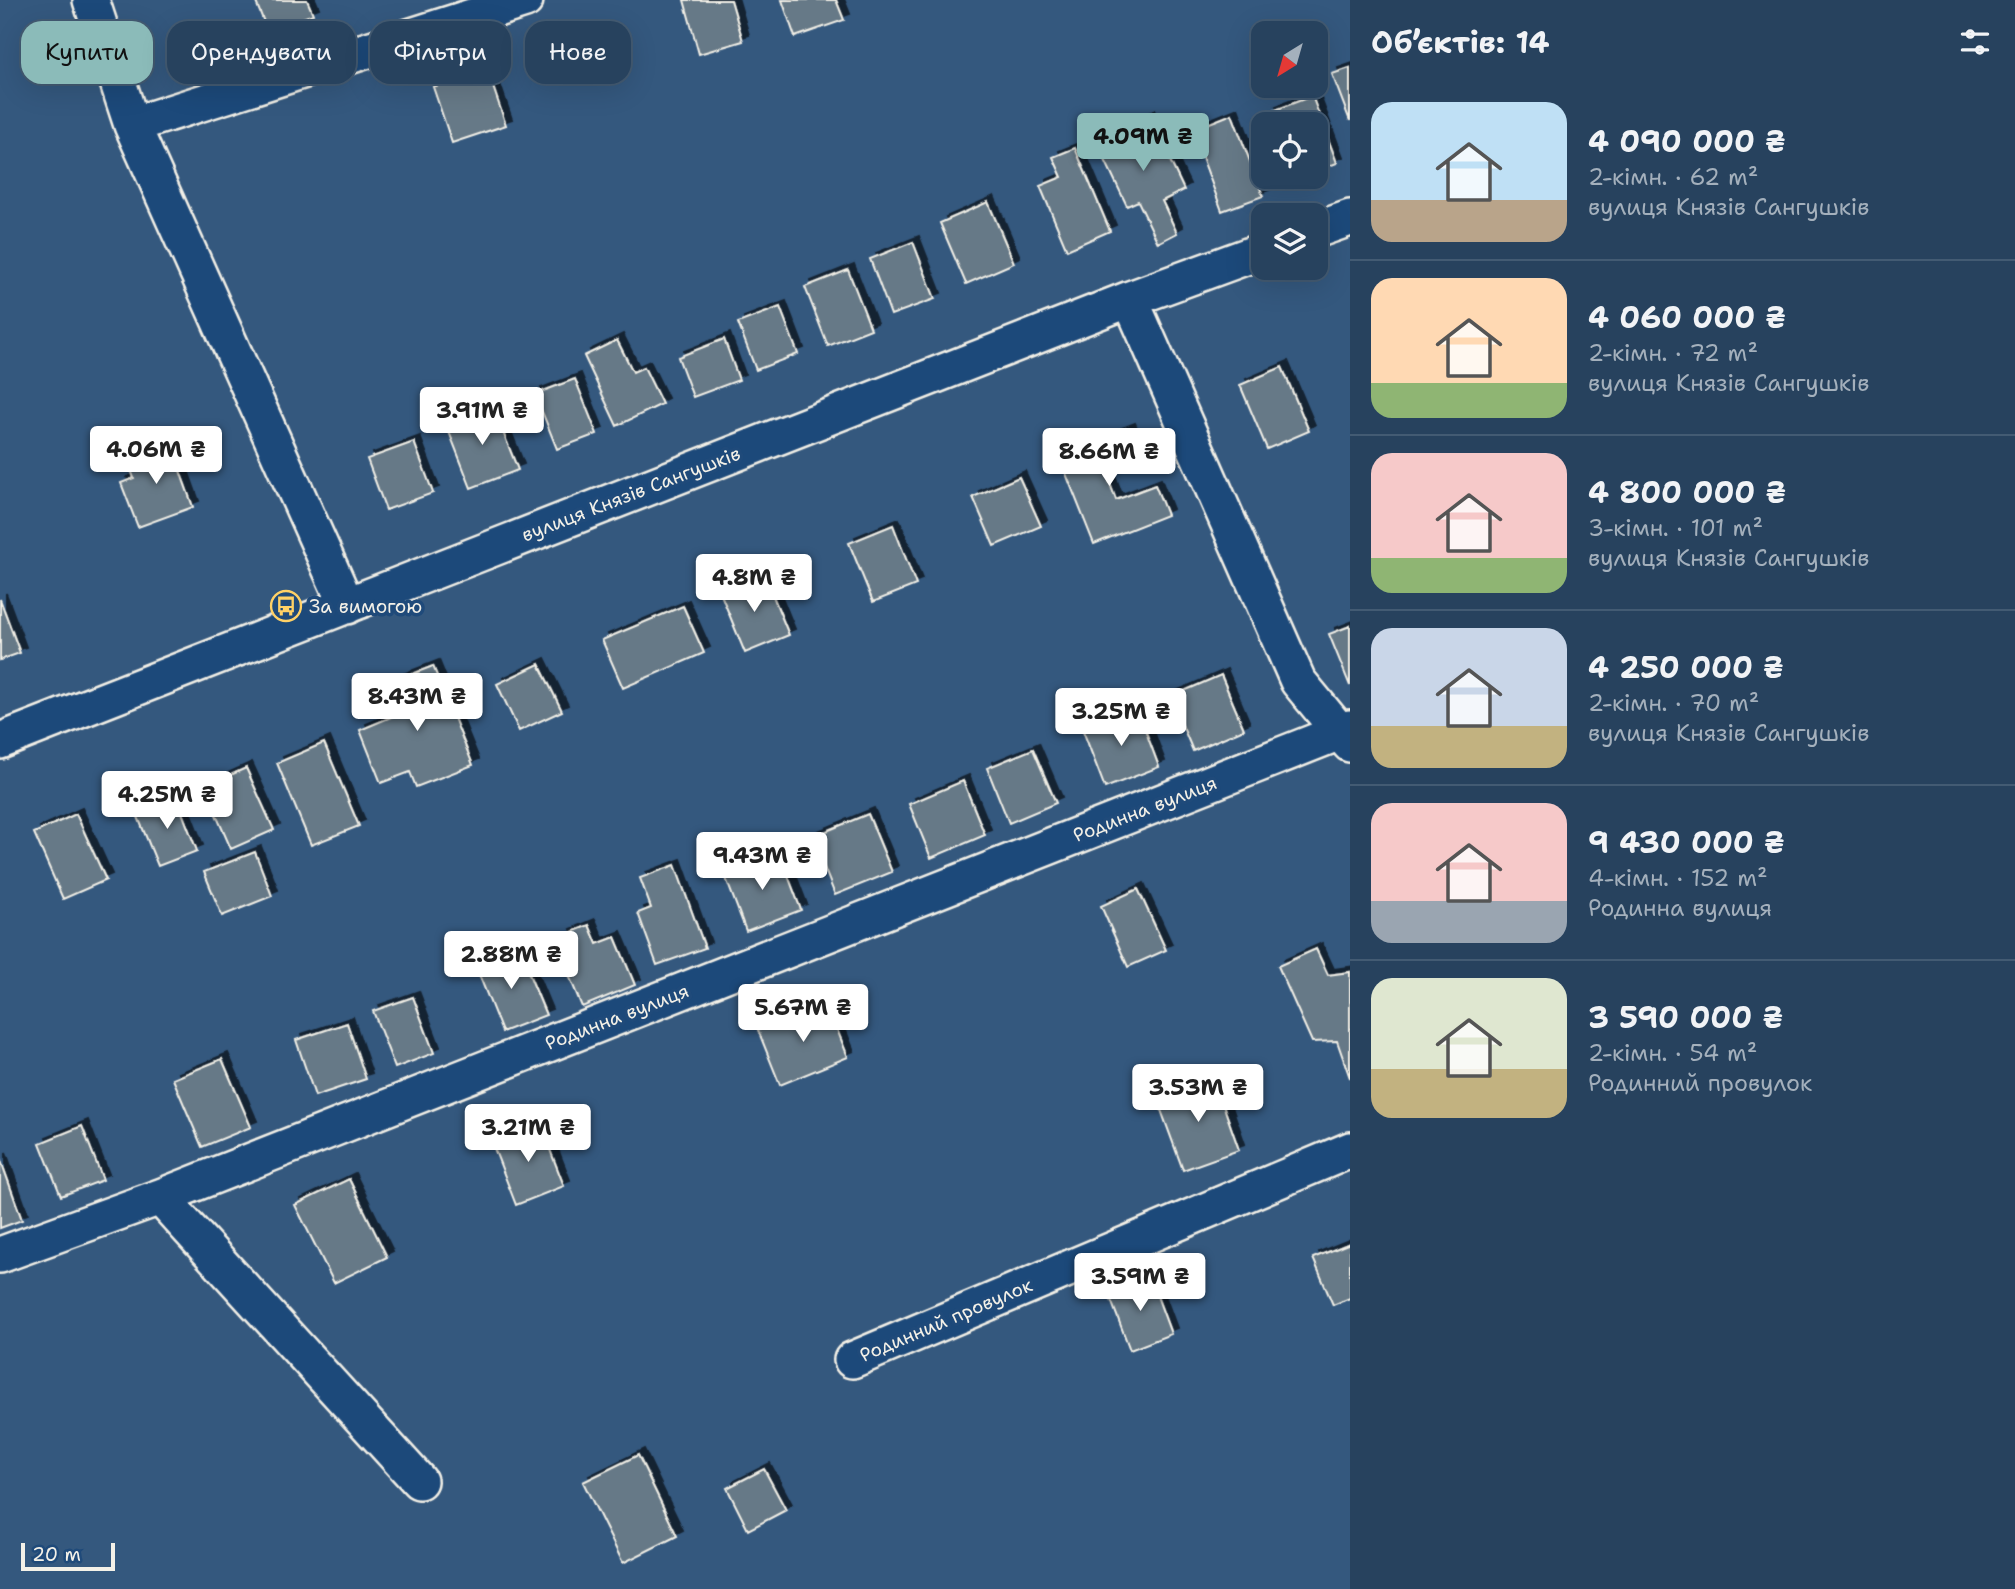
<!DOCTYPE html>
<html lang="uk">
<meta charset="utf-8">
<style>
:root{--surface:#27425e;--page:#334d67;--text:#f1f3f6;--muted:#a4b0bc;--line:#435b73;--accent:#8bbbb9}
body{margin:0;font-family:"Shantell Sans",sans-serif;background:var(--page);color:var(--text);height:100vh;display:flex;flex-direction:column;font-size:26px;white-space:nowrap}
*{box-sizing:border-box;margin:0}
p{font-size:23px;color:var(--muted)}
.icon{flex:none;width:38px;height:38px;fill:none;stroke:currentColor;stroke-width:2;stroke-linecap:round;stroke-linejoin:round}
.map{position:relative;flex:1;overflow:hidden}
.details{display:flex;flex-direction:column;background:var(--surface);width:665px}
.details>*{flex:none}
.top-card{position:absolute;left:21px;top:21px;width:665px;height:63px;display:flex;gap:14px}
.needle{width:46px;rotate:217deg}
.tools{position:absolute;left:1251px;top:21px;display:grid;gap:14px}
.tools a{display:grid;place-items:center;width:77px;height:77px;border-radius:14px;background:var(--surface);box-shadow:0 7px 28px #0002,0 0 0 2px var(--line);font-size:35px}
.scale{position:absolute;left:21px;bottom:18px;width:94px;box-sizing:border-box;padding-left:7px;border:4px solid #f4f1e8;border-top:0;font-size:19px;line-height:24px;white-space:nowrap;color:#f4f1e8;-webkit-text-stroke:5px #1f4a7a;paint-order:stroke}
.price{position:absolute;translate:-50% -60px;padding:0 16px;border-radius:7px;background:#fff;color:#222;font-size:23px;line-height:46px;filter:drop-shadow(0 2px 4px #0008)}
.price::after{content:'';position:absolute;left:50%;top:42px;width:21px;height:16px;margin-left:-10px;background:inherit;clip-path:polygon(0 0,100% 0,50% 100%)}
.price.on{background:var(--accent);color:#111}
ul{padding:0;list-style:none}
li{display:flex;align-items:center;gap:21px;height:175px;padding:0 21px}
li+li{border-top:2px solid var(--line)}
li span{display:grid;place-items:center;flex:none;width:196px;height:140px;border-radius:21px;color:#555}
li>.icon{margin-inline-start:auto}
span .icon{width:84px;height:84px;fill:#fffc;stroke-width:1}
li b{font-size:30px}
h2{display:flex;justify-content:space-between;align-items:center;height:84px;padding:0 21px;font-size:30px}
.pill{padding:0 24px;border-radius:21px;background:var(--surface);box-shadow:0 7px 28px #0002,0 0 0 2px var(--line);font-size:24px;line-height:63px}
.pill.on{background:var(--accent);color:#111}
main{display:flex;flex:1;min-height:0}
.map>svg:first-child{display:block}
</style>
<main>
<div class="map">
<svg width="1350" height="1589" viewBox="0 0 1350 1589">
<defs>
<filter id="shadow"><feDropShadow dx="6" dy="-6" stdDeviation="0" flood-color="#0009"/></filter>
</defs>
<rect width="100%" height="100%" fill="#34587e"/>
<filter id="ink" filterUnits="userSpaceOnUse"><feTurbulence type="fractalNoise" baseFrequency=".0143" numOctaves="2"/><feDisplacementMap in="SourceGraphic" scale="14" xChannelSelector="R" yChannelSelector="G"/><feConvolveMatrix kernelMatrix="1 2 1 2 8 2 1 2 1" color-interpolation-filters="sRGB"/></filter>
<g filter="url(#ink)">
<!-- building -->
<path fill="#667987" stroke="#f4f1e8" stroke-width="2" filter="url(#shadow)" d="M255,0H307L313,14L268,32Z
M684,0H731L743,41L699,54Z
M782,0H836L844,20L795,37Z
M1350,68V121L1332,74Z
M487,69L506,125L452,143L433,87Z
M1312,96L1337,163L1316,171V124H1275L1270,112Z
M1232,114L1263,196L1222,211L1192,130Z
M1149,116L1184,190L1162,201L1177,233L1158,243L1138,201L1127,206L1096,141Z
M1075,148L1110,231L1067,250L1040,186L1062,177L1053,157Z
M988,202L1014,263L966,284L940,223Z
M913,242L935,299L891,315L870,259Z
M848,270L871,329L828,346L805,287Z
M780,307L798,354L756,370L738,323Z
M724,339L739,380L693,397L678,357Z
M617,340L633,372L644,367L662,404L617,426L584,356Z
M1282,367L1309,431L1267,449L1240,385Z
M575,379L597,434L557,449L535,394Z
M493,407L518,470L471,488L446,424Z
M1129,429L1140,456L1105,470L1116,500L1155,485L1167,515L1094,544L1059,456Z
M414,442L433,493L386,510L367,459Z
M170,443L193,507L138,527L121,483L134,478L127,459Z
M1019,477L1041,526L994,546L973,497Z
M893,525L916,585L873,602L849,543Z
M764,574L789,635L745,653L720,592Z
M0,599L20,653L0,660Z
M683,606L704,653L623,688L602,640Z
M1350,626V686L1329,634Z
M539,664L562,711L519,731L497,684Z
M433,666L473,765L416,787L410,772L381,783L360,730L396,715L384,685Z
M1221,675L1244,729L1193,751L1170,697Z
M1137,708L1159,767L1105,788L1082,728Z
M324,743L359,826L311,845L277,763Z
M1033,749L1056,803L1009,823L987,768Z
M246,768L274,830L231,849L204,787Z
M963,781L985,835L931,858L909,804Z
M176,797L197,851L158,866L136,812Z
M76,814L106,880L63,899L34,833Z
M868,814L892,872L835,895L812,837Z
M255,852L272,896L222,916L204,872Z
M779,852L801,910L746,931L724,873Z
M675,865L705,948L657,965L638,913L651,908L640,878Z
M1138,889L1166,950L1128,967L1101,906Z
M589,925L597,944L615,937L635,985L582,1007L563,961L574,956L565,935Z
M1316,949L1328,975L1350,972V1078L1337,1041L1312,1042L1278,966Z
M519,950L546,1015L502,1032L476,967Z
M413,997L434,1053L395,1068L373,1011Z
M826,1002L848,1057L780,1085L758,1030Z
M347,1023L366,1079L315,1096L296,1040Z
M222,1059L251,1127L202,1147L173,1079Z
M1214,1079L1239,1150L1183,1170L1157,1099Z
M540,1124L564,1186L516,1205L492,1143Z
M82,1126L103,1180L61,1196L40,1143Z
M0,1158L22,1220L0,1228Z
M349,1179L387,1257L334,1283L295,1205Z
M1350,1243V1298L1333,1305L1313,1258Z
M1150,1277L1171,1334L1130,1350L1108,1292Z
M638,1455L677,1536L623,1563L583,1482Z
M764,1469L786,1510L748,1530L727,1488Z"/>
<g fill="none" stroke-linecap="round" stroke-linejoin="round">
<!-- street casing -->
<g stroke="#f4f1e8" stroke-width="40">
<path id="street" d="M91,0L132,125L347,606
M132,125L525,0
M1316,230L1350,218
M1130,299L1298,681L1350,744
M0,741L1130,299L1264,250
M160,1197L419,1481
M0,1255L160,1197L1350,728
M852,1360L1350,1150"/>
</g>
<!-- street -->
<use href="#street" stroke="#1f4a7a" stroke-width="35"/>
</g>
</g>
<!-- icons -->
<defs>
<g id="bus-ring" transform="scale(1.575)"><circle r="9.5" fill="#1f4a7a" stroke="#ffd166" stroke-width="1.5"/><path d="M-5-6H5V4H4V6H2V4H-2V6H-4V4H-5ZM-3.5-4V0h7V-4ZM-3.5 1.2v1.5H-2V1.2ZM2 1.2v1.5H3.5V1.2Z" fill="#ffd166"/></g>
</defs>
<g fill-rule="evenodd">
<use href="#bus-ring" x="286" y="606"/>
</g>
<g text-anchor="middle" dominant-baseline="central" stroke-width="7" stroke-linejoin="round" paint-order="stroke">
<!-- street labels -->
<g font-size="19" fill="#f4f1e8" stroke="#1f4a7a">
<text transform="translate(631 494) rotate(-21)">вулиця Князів Сангушків</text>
<text transform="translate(1145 809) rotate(-21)">Родинна вулиця</text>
<text transform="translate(617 1017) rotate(-21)">Родинна вулиця</text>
<text transform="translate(946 1320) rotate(-23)">Родинний провулок</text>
</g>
<!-- poi labels -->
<g font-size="19" fill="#f4f1e8" stroke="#1f4a7a" text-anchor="start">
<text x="309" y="606">За вимогою</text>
</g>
</g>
</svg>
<div class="tools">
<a><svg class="needle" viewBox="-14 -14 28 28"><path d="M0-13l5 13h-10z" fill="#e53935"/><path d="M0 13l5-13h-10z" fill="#a4b0bc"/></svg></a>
<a><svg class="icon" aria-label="locate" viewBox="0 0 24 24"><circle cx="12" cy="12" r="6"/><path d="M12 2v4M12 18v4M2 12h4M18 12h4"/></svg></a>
<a><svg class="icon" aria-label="layers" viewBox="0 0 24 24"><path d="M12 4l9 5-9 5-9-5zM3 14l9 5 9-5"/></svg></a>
</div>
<div class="scale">20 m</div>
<b class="price on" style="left:1143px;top:173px">4.09M ₴</b>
<b class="price" style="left:482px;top:447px">3.91M ₴</b>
<b class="price" style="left:156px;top:486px">4.06M ₴</b>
<b class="price" style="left:1109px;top:488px">8.66M ₴</b>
<b class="price" style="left:754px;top:614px">4.8M ₴</b>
<b class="price" style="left:417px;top:733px">8.43M ₴</b>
<b class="price" style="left:1121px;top:748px">3.25M ₴</b>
<b class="price" style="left:167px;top:831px">4.25M ₴</b>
<b class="price" style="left:762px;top:892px">9.43M ₴</b>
<b class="price" style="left:511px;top:991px">2.88M ₴</b>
<b class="price" style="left:803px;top:1044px">5.67M ₴</b>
<b class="price" style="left:1198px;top:1124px">3.53M ₴</b>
<b class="price" style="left:528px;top:1164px">3.21M ₴</b>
<b class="price" style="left:1140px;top:1313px">3.59M ₴</b>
<div class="top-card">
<a class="pill on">Купити</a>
<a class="pill">Орендувати</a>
<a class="pill">Фільтри</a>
<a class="pill">Нове</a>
</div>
</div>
<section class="details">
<h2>Об’єктів: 14<svg class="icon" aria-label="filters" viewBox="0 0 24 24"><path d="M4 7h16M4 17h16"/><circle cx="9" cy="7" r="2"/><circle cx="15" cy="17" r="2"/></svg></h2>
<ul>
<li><span style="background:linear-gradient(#bfe0f5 70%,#b9a48a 0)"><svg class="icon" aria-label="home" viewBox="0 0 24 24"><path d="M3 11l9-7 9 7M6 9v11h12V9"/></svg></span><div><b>4 090 000 ₴</b><p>2-кімн. · 62 m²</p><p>вулиця Князів Сангушків</p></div></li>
<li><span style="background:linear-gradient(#ffd9b3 75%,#8fb573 0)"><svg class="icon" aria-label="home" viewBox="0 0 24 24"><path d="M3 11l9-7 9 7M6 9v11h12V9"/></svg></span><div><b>4 060 000 ₴</b><p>2-кімн. · 72 m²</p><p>вулиця Князів Сангушків</p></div></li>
<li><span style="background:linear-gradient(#f6c9c9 75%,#8fb573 0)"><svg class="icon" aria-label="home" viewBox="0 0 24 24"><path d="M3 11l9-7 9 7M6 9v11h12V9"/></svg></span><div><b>4 800 000 ₴</b><p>3-кімн. · 101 m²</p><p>вулиця Князів Сангушків</p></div></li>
<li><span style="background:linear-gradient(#c9d6e8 70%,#c2b280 0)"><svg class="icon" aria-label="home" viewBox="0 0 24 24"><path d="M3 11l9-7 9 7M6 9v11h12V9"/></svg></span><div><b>4 250 000 ₴</b><p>2-кімн. · 70 m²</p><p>вулиця Князів Сангушків</p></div></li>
<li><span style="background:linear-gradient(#f6c9c9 70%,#9aa5b1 0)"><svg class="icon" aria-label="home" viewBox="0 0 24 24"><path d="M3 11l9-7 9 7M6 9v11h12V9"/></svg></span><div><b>9 430 000 ₴</b><p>4-кімн. · 152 m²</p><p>Родинна вулиця</p></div></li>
<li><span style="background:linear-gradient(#dfe7d0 65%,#c2b280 0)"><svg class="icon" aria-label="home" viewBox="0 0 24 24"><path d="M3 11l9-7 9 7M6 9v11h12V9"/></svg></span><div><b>3 590 000 ₴</b><p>2-кімн. · 54 m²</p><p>Родинний провулок</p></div></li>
</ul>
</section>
</main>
